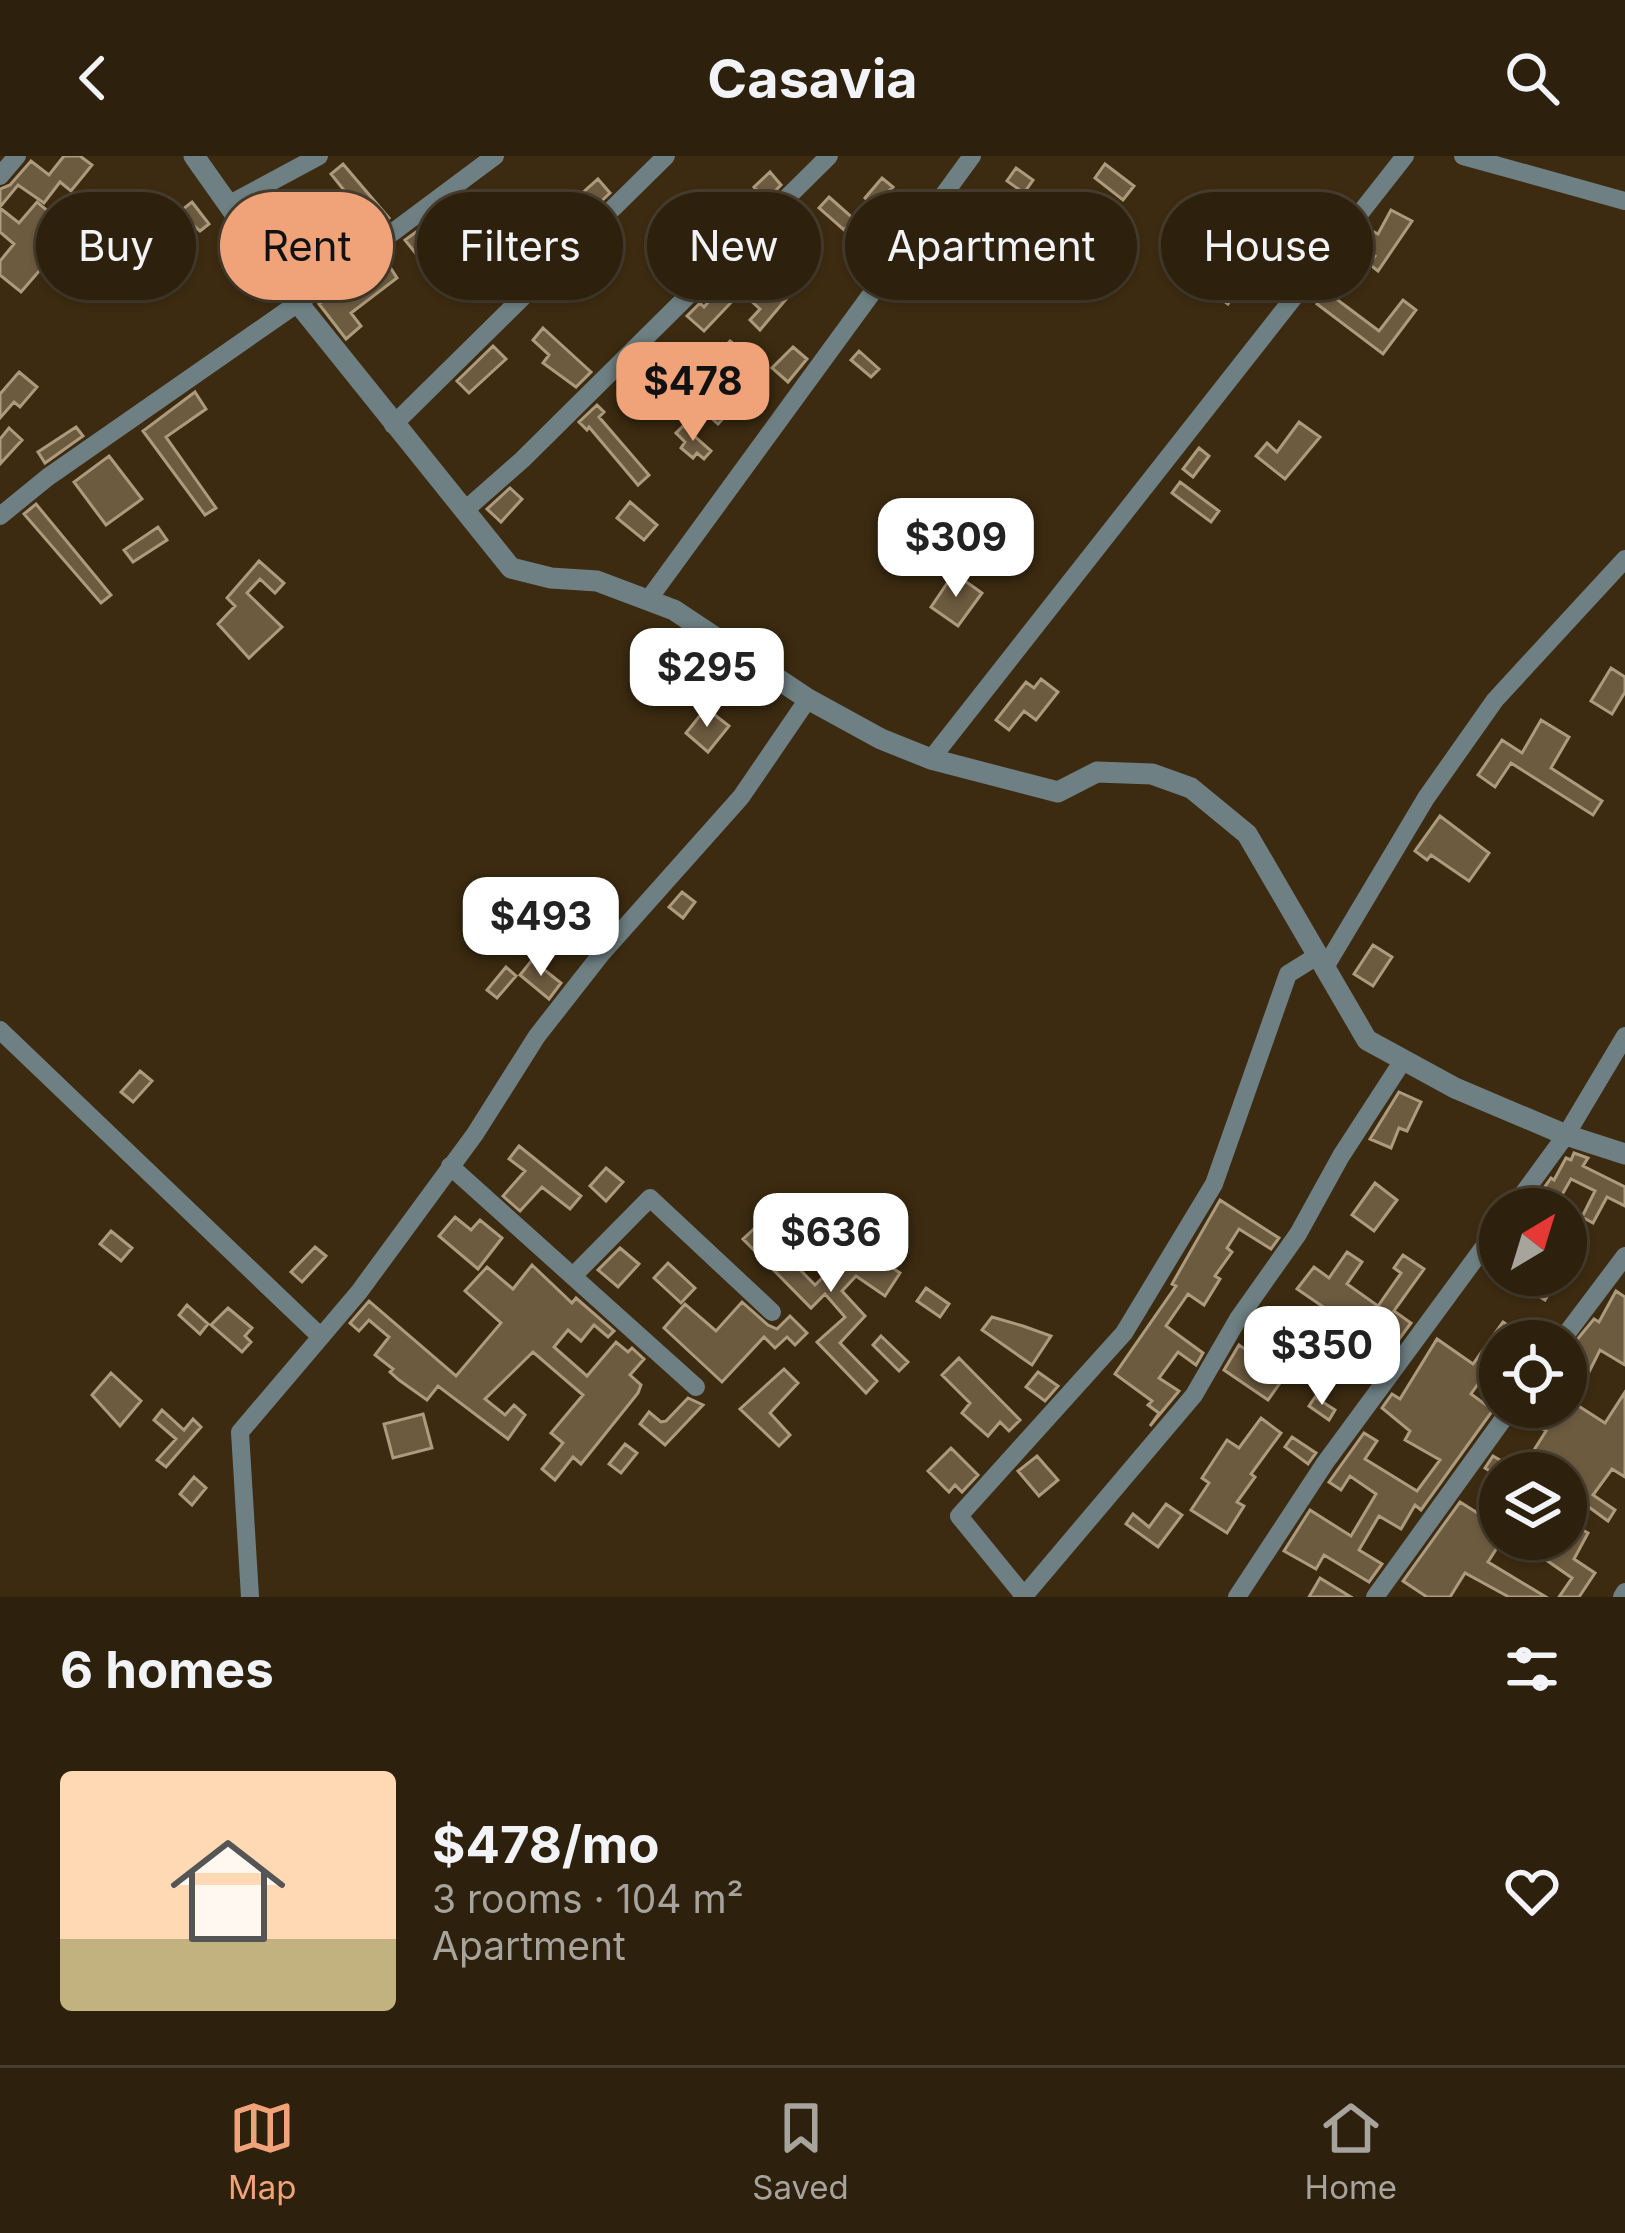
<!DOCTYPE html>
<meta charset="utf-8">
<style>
:root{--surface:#2d200d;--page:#392d1b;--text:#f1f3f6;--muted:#a7a39d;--line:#483e2e;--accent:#f0a378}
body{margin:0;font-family:Inter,sans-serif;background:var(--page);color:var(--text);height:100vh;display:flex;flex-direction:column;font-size:45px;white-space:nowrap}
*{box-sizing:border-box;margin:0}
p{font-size:39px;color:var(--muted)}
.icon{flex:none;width:66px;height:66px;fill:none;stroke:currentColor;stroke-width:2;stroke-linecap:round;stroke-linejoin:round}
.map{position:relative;height:1441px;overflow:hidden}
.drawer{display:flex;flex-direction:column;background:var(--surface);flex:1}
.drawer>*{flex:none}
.hud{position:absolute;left:36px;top:36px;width:1554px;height:108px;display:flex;gap:24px}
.needle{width:78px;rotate:38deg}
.controls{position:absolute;left:1479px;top:1032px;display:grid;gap:24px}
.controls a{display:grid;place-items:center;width:108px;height:108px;border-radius:50%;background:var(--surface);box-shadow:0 3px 9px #0004,0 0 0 3px var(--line);font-size:60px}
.price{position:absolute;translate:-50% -102px;padding:0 27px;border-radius:24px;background:#fff;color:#222;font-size:39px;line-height:78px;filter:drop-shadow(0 3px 6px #0008)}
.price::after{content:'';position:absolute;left:50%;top:72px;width:36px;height:27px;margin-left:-18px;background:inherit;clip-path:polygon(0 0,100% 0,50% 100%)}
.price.current{background:var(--accent);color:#111}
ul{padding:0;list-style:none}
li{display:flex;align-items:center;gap:36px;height:300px;padding:0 60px}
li+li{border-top:3px solid var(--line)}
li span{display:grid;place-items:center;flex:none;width:336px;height:240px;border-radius:12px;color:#555}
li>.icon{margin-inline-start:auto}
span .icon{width:144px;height:144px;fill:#fffc;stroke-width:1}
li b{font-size:51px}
h2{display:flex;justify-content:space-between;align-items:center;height:144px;padding:0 60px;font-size:51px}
.tag{padding:0 42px;border-radius:54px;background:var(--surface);box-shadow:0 3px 9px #0004,0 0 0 3px var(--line);font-size:42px;line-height:108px}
.tag.current{background:var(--accent);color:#111}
header{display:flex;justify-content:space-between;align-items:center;height:156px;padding:0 60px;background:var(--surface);font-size:54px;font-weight:700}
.dock{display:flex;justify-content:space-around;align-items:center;height:168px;border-top:3px solid var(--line);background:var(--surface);font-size:33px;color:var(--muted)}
.dock a{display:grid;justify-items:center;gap:6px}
.dock .current{color:var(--accent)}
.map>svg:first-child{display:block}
</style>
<header><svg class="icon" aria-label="back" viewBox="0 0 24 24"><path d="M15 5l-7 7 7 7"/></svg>Casavia<svg class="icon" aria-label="search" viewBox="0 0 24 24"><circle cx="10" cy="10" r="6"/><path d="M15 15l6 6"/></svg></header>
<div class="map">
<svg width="1625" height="1441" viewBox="0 0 1625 1441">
<rect width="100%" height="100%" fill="#3c2b11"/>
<!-- building -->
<path fill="#6d5b40" stroke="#ae9a7d" stroke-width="3" d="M64,0H80L92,9L71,35L60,26L44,47L18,29L0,51V33L10,29L31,5L49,19Z
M343,8L389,62L375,73L331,18Z
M1105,8L1134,30L1123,44L1095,22Z
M1016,12L1033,24L1024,37L1007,25Z
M770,16L781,29L766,44L754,31Z
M882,22L893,31L873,50L865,42Z
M598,23L610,37L593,53L580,39Z
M307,41L323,61L311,70L295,50Z
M829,41L854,63L844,74L819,52Z
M81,44L92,54L21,136L0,119V105L14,88L0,76V52L19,67L37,46L61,66Z
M192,46L209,68L200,75L179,56Z
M484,46L509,78L519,70L533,88L520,99L531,114L521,124L499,97L475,114L478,119L461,131L449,115L489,85L468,58Z
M1391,54L1412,65L1378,115L1369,108L1375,100L1363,90L1374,76L1378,78Z
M558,58L571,75L558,88L543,70Z
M956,58L969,68L954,86L942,77Z
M1016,67L1025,74L1020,80L1027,85L1004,106L993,97Z
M420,73L436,93L421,104L405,84Z
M801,90L814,101L790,128L793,135L760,174L750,164L760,153L741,136L704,175L687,160L700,147L704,151L727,125L725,122L754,93L778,117Z
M383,100L397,122L351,157L361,170L346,183L319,148Z
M1220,111L1241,126L1228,148L1202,129Z
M1327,136L1379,175L1403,144L1416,154L1383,198L1317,148Z
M543,172L591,216L576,231L543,207L549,199L533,184Z
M730,185L741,194L715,228L701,218Z
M493,190L506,203L469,237L457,225Z
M793,191L807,203L788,226L772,212Z
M859,195L879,213L871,221L851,204Z
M682,204L705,228L695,238L671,214Z
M631,215L665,249L655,260L621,225Z
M19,216L37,231L20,251L14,246L0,262V238Z
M195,236L206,253L166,281L216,352L205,359L143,275Z
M721,243L732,253L718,268L708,259Z
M597,249L604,256L599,261L649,319L638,329L589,271L587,274L579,266Z
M1299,266L1320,281L1285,323L1256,300L1267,287L1277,296Z
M683,270L711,295L704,303L697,297L693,302L681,292L685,286L676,277Z
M76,271L83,280L45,307L38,296Z
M9,272L22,284L0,308V283Z
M1199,292L1209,300L1193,321L1183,313Z
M109,300L142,343L106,369L74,326Z
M1180,326L1219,355L1211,366L1172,337Z
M510,332L522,343L501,366L487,353Z
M630,346L657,369L644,384L617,362Z
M36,348L111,439L101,447L24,358Z
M158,371L167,384L133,406L124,394Z
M259,405L284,427L275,437L260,423L247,437L282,471L249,502L218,468L235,450L227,442Z
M954,417L982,437L958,470L931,451Z
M1611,512L1625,521V536L1612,558L1591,545Z
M1041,523L1058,536L1036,564L1024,555L1009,574L996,564L1026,526L1034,532Z
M706,552L729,570L708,596L686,577Z
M1541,564L1569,581L1551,612L1602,645L1593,659L1511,607L1495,631L1478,619L1502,584L1522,597Z
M1440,660L1489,697L1469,725L1431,699L1427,704L1415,695Z
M682,736L695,746L683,762L669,751Z
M1373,789L1392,801L1373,830L1354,818Z
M532,804L561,827L549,843L520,819Z
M506,811L516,820L497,842L487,834Z
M140,915L152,925L133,946L121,936Z
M1399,936L1421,946L1407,975L1399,972L1391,992L1370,983Z
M519,990L581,1040L570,1053L542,1031L520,1055L503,1040L525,1015L509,1003Z
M1574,997L1588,1002L1583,1010L1625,1031V1050L1607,1041L1593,1067L1582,1061L1595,1035L1571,1023L1558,1046L1541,1036L1551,1022L1554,1024L1566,1002L1571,1004Z
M606,1012L623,1026L606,1045L590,1030Z
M1375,1027L1397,1044L1374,1075L1352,1059Z
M1220,1044L1279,1082L1271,1093L1239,1073L1227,1092L1232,1096L1215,1120L1220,1123L1204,1149L1188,1138L1166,1170L1203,1197L1196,1209L1178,1196L1159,1222L1179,1235L1150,1270L1159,1257L1148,1249L1152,1245L1115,1218L1176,1130L1172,1128Z
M455,1061L471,1074L480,1064L502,1082L478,1113L439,1080Z
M757,1070L815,1129L854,1091L875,1110L880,1103L900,1117L885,1140L856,1120L842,1135L865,1160L840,1187L877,1225L866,1237L817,1186L845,1161L825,1138L811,1152L743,1083Z
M111,1075L132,1092L121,1105L100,1088Z
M315,1091L326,1100L302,1126L291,1116Z
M620,1092L639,1108L618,1131L598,1114Z
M1347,1096L1362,1106L1347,1128L1378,1150L1401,1117L1394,1112L1403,1099L1424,1113L1394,1155L1411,1167L1374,1217L1354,1203L1364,1190L1355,1184L1360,1176L1297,1133L1314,1111L1329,1122Z
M668,1107L695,1132L681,1147L654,1122Z
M532,1109L572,1147L576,1142L614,1175L608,1181L594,1169L581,1185L568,1174L554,1191L587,1220L616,1186L628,1196L632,1192L644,1203L630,1219L641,1229L638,1237L581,1308L573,1301L555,1324L542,1313L563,1287L551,1277L583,1239L533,1196L485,1243L505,1259L514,1249L525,1259L508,1283L438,1230L427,1244L399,1224L390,1216L393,1213L375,1199L389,1181L369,1164L359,1175L350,1167L369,1145L456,1220L501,1167L465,1135L487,1111L513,1133Z
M1531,1122L1551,1134L1545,1144L1525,1132Z
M926,1132L949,1148L940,1161L917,1145Z
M1616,1135L1625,1141V1209L1600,1194L1586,1222L1566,1212V1197L1594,1163L1599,1166Z
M742,1146L768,1169L777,1173L790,1160L807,1177L795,1189L787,1181L775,1192L764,1181L722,1226L664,1172L685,1148L716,1175Z
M187,1149L208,1168L200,1178L179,1159Z
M228,1152L252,1172L245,1180L251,1186L242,1196L211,1169Z
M1260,1155L1305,1187L1296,1201L1250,1169Z
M992,1161L1023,1170L1051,1180L1032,1209L982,1174Z
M1503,1166L1530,1185H1500V1197L1471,1238L1493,1254L1421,1354L1415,1349L1401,1373L1379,1360L1359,1394L1382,1408L1369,1426L1324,1399L1316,1413L1284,1395L1310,1354L1351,1380L1376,1338L1350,1320L1341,1334L1329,1326L1364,1277L1377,1285L1365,1303L1417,1335L1440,1304L1405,1284L1410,1275L1382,1252L1392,1238L1400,1243L1437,1183L1473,1208Z
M881,1180L908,1206L899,1215L873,1189Z
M1239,1189L1285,1220L1268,1244L1224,1214Z
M959,1202L1020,1264L1009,1275L1000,1266L988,1280L962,1257L970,1247L942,1219Z
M784,1213L798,1227L770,1257L790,1279L779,1290L740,1253Z
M1038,1216L1058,1230L1045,1245L1026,1231Z
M111,1217L141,1245L120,1270L92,1239Z
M1625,1236V1321L1612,1313L1593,1339L1615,1354L1608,1365L1575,1341L1566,1355V1329L1572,1318L1534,1294L1546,1275L1522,1260L1525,1251H1566V1242L1605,1267Z
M1315,1241L1335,1254L1329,1264L1309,1250Z
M688,1242L703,1249L665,1289L640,1268L649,1256L661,1266L666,1265Z
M162,1254L184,1274L193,1263L201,1271L166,1311L157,1304L176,1283L154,1264Z
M423,1258L432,1292L393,1302L384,1268Z
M1261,1262L1281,1277L1251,1318L1255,1321L1237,1346L1244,1350L1227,1377L1191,1354L1209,1327L1202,1322L1227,1284L1239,1292Z
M1292,1281L1316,1297L1308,1308L1285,1291Z
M625,1288L637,1297L621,1317L609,1308Z
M951,1292L978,1319L962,1336L955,1329L949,1336L928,1315Z
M1037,1300L1058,1324L1039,1340L1018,1315Z
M1493,1300L1500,1304L1522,1317H1493L1485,1312Z
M194,1321L206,1332L192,1349L180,1338Z
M1500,1336V1387L1488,1406L1546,1441H1509L1465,1417L1450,1441H1427L1403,1425L1460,1346L1484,1361Z
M1166,1348L1182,1359L1158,1391L1126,1368L1133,1358L1149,1371Z
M1566,1364L1588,1377L1574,1403L1595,1417L1579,1441H1559L1572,1422L1539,1399L1550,1383H1566Z
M1320,1422L1351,1441H1309Z"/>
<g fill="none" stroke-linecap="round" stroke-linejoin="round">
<!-- minor -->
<path stroke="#6f8084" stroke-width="18" d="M1463,0L1625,45
M0,20L17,0
M228,49L319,0
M393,269L666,0
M464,355L522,304L829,0
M0,360L48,321L298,147L495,0
M648,444L972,0
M931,603L1405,0
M1324,813L1426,642L1495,544L1625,403
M0,874L321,1181
M450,1010L696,1231
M1512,1053L1566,979L1625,880
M573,1120L650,1042L772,1156
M1561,1185L1625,1100
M1024,1440L1194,1239L1238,1163L1298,1078L1341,1000L1402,906
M250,1441L240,1276L359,1136L475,978L537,880L602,797L741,641L808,543
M1025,1441L959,1360L1124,1177L1214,1028L1288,818L1317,800
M1237,1441L1325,1307L1500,1069
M1375,1441L1512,1251
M1622,1441L1625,1436"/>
<!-- tertiary -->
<path stroke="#6f8084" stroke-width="21" d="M194,0L298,147L511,412L551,422L597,425L674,454L808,543L881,583L931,603L1058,636L1097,616L1152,618L1191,632L1247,678L1367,884L1455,932L1566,979L1625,998"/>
</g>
</svg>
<div class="controls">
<a><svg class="needle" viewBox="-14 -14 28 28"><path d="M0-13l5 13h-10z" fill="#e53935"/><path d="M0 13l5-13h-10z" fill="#a7a39d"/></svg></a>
<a><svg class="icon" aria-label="locate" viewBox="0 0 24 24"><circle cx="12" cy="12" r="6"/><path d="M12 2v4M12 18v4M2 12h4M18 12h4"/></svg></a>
<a><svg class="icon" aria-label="layers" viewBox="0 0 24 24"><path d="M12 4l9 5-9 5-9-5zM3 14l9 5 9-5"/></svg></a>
</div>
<b class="price current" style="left:693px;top:288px">$478</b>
<b class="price" style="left:956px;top:444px">$309</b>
<b class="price" style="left:707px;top:574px">$295</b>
<b class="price" style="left:541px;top:823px">$493</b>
<b class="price" style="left:831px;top:1139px">$636</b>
<b class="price" style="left:1322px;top:1252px">$350</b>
<div class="hud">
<a class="tag">Buy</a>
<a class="tag current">Rent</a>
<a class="tag">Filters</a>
<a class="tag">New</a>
<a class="tag">Apartment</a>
<a class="tag">House</a>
</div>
</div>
<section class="drawer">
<h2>6 homes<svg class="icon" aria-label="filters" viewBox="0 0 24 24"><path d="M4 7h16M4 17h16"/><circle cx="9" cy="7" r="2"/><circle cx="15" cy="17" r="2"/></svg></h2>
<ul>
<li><span style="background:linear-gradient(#ffd9b3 70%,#c2b280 0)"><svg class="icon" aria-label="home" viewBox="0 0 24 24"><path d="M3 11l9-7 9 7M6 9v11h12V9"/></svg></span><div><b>$478/mo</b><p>3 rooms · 104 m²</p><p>Apartment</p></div><svg class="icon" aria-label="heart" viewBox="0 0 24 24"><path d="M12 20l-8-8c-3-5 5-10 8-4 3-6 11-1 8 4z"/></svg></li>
</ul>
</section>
<nav class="dock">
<a class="current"><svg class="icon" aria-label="map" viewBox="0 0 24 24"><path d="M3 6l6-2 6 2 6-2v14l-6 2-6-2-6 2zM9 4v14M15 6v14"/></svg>Map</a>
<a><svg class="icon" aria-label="saved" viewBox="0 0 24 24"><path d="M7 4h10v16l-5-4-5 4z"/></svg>Saved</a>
<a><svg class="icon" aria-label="home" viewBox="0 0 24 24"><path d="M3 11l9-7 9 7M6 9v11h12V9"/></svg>Home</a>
</nav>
